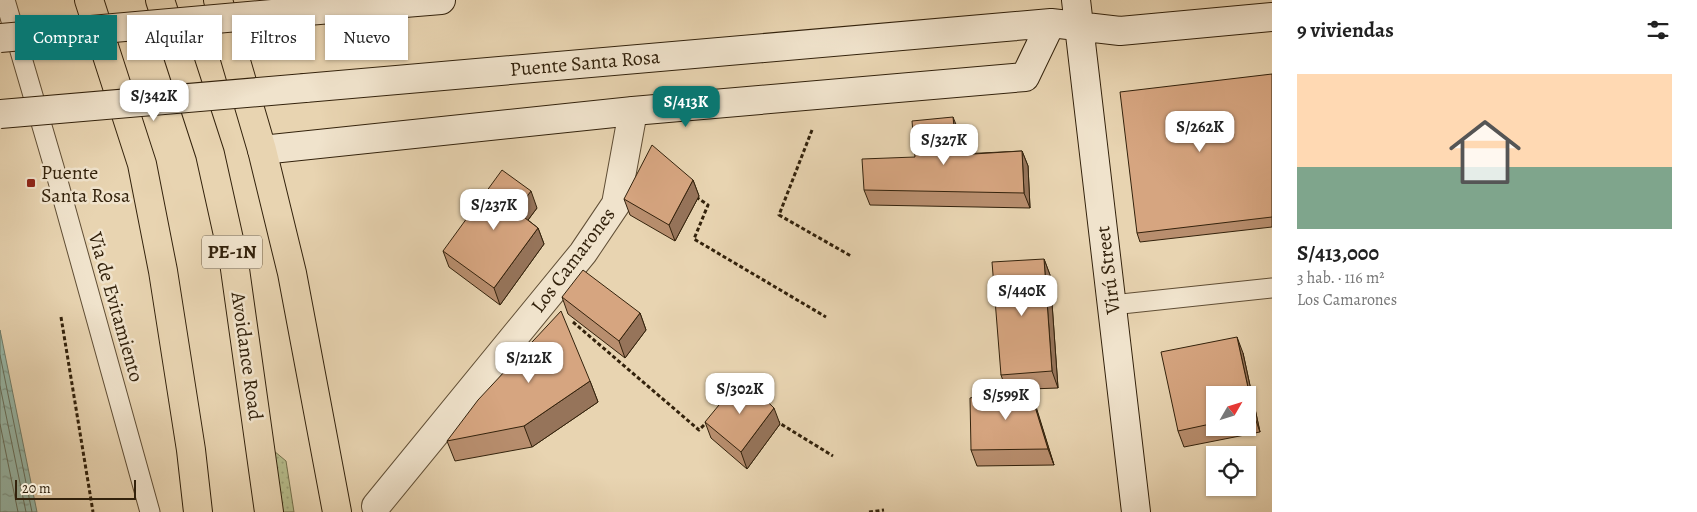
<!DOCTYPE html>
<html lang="es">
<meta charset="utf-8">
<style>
:root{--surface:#fff;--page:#f6f6f6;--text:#222;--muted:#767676;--line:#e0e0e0;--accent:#0f766e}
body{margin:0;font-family:Alegreya,serif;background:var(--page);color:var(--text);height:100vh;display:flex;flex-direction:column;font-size:19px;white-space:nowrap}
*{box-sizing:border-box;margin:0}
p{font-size:16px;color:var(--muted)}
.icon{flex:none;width:28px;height:28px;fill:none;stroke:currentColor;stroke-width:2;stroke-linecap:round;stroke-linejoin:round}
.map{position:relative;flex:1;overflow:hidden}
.side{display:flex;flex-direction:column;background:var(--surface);width:425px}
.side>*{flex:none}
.top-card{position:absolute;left:15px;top:15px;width:475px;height:45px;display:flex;gap:10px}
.needle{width:32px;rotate:51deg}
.controls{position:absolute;left:1206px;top:386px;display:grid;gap:10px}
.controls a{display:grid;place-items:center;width:50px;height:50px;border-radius:0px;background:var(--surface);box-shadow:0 1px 4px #0004;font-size:25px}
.scale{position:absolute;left:15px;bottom:12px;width:121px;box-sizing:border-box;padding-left:5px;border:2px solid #33220c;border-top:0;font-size:14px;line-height:18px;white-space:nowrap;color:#33220c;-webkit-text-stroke:4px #f0e3cc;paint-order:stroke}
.price{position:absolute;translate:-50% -42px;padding:0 11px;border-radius:10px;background:#fff;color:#222;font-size:16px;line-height:32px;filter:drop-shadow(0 1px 2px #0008)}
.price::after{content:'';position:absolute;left:50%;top:30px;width:15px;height:11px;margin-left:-8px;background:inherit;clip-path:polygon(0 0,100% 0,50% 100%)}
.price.on{background:var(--accent);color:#fff}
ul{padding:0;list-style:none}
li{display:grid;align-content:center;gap:10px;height:265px;padding:0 25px}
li+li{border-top:1px solid var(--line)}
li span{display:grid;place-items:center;height:155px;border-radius:0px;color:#555}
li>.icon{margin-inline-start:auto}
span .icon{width:90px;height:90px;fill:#fffc;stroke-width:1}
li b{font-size:21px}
h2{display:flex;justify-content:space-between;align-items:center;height:60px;padding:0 25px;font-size:21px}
.tag{padding:0 18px;border-radius:0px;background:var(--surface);box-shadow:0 1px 4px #0004;font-size:18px;line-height:45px}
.tag.on{background:var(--accent);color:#fff}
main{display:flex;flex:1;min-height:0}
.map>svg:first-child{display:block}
</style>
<main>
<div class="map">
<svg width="1272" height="512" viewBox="0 0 1272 512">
<defs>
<pattern id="grass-dots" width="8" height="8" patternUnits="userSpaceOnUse" patternTransform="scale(1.25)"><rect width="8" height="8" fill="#b6bd8c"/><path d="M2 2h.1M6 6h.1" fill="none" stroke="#9da278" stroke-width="1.8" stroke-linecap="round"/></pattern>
<pattern id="water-ripples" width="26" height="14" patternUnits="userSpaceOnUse" patternTransform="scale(1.25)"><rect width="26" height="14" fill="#97b8a9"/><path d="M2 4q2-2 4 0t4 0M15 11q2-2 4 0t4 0" fill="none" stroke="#7c9588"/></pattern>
</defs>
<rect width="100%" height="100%" fill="#e8d4b1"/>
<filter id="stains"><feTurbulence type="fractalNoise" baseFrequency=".004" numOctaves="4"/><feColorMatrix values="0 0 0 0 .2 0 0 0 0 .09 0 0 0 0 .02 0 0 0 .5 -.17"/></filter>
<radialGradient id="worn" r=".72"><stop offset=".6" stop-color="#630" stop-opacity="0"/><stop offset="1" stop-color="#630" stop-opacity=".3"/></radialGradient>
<!-- grass -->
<path fill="url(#grass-dots)" stroke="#74704c" d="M274,451L286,461L294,512H283Z"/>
<!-- water -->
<path fill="url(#water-ripples)" stroke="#6f7c6a" d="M0,330L37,512H0Z"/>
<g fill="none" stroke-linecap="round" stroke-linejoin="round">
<!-- shore -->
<path stroke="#656d5a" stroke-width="1" d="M0,355L32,512
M0,386L26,512
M0,424L18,512"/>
<!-- lane casing -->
<g stroke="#604e35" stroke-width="21">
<path id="lane" d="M5,0L54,167L150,512
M1112,305L1272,288"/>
</g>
<!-- street casing -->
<g stroke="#604e35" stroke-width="30">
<path id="street" d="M376,506L583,253L616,204L633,111"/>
</g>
<!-- secondary casing -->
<g stroke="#33220c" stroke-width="30">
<path id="secondary" d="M1076,0L1136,512
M283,13L441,0
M305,88L1051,23L1120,31L1272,17
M262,150L633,111L1025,77L1051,23"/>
</g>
<!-- highway casing -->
<g stroke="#33220c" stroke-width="30">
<path id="highway" d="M89,0L142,164L163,271L191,450L198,512
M160,0L210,154L234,262L269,512
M218,0L262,150L292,273L337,512"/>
</g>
<!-- path -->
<path stroke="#33220c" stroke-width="3" stroke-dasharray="4 2.5" stroke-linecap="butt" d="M812,130L779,215L851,256
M696,197L708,205L694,239L826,317
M61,317L93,512
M573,322L699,430L708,421
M776,421L833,456
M869,512L884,510"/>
<!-- lane -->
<use href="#lane" stroke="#f0e3cc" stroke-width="19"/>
<!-- street -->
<use href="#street" stroke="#f0e3cc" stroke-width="28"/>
<!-- secondary -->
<use href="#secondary" stroke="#f0e3cc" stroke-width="28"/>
<!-- highway -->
<use href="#highway" stroke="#e8d4b1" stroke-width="28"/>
<!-- secondary-bridge casing -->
<g stroke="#33220c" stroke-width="30" stroke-linecap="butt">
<path id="secondary-bridge" d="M0,38L283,13
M0,114L305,88"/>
</g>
<!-- secondary-bridge -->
<use href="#secondary-bridge" stroke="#f0e3cc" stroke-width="28"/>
</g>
<!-- wall -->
<path fill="#b88e6e" stroke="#33220c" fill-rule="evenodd" d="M1272,74V227L1140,242L1137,233Z
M959,132L961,154L1022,151L1028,166L1030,208L870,205L864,190L915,157Z
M693,180L699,196L675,241L630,215L624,199Z
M537,208L528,220L538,228L544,244L500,305L449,267L443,251Z
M1044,259L1050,275L1058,388L1030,389L1054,465L977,466L971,450L1006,389L1001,375Z
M562,297L640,313L646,330L625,358L568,314Z
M1243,353L1260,432L1184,447L1178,431ZM1215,395H1248V428H1215Z
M590,381L598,402L532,447L455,461L447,441Z
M705,422L780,424L747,469L711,438Z"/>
<!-- shaded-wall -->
<path fill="#96745a" stroke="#33220c" d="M953,117L959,132L963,170L957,155Z
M1022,151L1028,166L1030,208L1024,193Z
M693,180L699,196L675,241L669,225Z
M531,191L537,208L522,228L516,211Z
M538,228L544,244L500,305L494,288Z
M1044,259L1050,275L1058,388L1052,371Z
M640,313L646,330L625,358L619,341Z
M1237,337L1243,353L1260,432L1254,415Z
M590,381L598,402L532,447L524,426Z
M1028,384L1034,400L1054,465L1048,449Z
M774,408L780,424L747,469L741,452Z"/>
<!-- building -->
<path fill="#d6a580" stroke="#33220c" d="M1272,74V217L1137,233L1120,92Z
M953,117L957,155L1022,151L1024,193L864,190L862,159L915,157L912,121Z
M652,145L693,180L669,225L624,199Z
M502,170L531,191L516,211L538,228L494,288L443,251Z
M1044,259L1052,371L1001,375L992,262Z
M583,270L640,313L619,341L562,297Z
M561,311L590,381L524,426L447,441L478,400Z
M1237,337L1254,415L1248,417V395H1215V423L1178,431L1161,352Z
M742,377L774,408L741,452L705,422Z
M1028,384L1048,449L971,450L970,398Z"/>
<!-- markers -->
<rect fill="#8f2418" stroke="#f0e3cc" stroke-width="2" x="26" y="178" width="10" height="10" rx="2.5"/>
<g text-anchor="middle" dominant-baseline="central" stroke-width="5" stroke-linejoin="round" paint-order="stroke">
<!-- shield labels -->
<rect fill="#f0e3cc" stroke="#6c5c46" stroke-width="1" x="202" y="235.5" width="60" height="33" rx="4"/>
<g font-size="19" font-weight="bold" fill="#33220c">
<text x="232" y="252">PE-1N</text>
</g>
<!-- street labels -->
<g font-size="20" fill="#33220c" stroke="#f0e3cc">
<text transform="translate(585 63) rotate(-5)">Puente Santa Rosa</text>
<text transform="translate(573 260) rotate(-53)">Los Camarones</text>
<text transform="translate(1108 270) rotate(-97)">Virú Street</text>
<text transform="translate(116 307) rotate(74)">Via de Evitamiento</text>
<text transform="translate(247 356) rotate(82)">Avoidance Road</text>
</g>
<!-- poi labels -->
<g font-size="20" fill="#33220c" stroke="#f0e3cc" text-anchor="start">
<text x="41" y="172">Puente<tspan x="41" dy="23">Santa Rosa</tspan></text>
</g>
</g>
<rect width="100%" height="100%" filter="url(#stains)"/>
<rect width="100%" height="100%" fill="url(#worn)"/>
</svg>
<div class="controls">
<a><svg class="needle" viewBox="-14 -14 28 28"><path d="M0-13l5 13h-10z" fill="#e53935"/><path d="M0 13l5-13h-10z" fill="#767676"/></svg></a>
<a><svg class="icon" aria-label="locate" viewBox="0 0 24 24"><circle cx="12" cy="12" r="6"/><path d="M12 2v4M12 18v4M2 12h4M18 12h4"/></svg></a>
</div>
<div class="scale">20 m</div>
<b class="price" style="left:154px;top:122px">S/342K</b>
<b class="price on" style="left:686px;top:128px">S/413K</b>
<b class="price" style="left:1200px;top:153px">S/262K</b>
<b class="price" style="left:944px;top:166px">S/327K</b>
<b class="price" style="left:494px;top:231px">S/237K</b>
<b class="price" style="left:1022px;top:317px">S/440K</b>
<b class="price" style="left:529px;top:384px">S/212K</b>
<b class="price" style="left:740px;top:415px">S/302K</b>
<b class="price" style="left:1006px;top:421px">S/599K</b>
<div class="top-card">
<a class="tag on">Comprar</a>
<a class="tag">Alquilar</a>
<a class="tag">Filtros</a>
<a class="tag">Nuevo</a>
</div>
</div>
<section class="side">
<h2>9 viviendas<svg class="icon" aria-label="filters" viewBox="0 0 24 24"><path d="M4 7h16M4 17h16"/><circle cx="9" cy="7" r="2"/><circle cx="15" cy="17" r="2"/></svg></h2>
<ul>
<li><span style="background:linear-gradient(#ffd9b3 60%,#7fa58c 0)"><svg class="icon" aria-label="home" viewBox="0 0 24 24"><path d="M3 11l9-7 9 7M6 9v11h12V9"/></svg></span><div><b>S/413,000</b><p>3 hab. · 116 m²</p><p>Los Camarones</p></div></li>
</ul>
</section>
</main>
